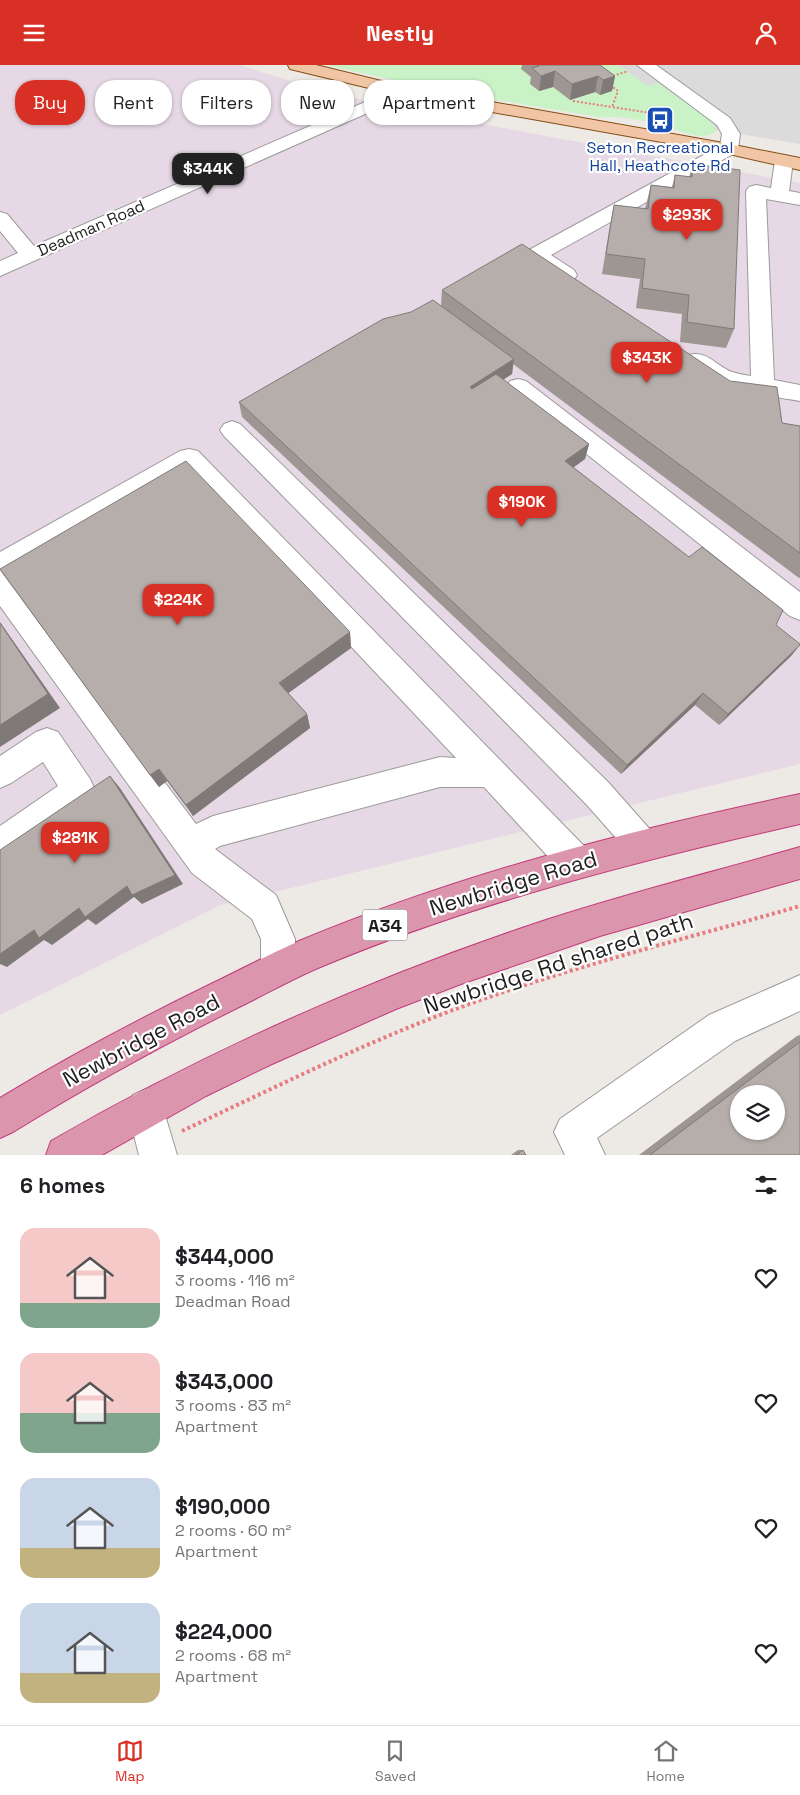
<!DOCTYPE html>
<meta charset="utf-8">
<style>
:root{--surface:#fff;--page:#f6f6f6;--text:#202124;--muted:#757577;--line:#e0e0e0;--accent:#d93025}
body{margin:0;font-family:"Space Grotesk",sans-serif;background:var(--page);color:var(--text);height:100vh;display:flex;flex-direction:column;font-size:19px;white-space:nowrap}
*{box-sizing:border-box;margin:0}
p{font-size:16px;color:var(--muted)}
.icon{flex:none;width:28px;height:28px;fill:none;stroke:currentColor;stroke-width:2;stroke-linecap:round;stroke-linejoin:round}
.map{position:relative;height:1090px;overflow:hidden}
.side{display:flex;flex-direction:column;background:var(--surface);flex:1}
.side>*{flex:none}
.hud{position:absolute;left:15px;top:15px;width:500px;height:45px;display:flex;gap:10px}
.buttons{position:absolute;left:730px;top:1020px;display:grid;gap:10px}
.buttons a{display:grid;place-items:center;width:55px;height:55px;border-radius:50%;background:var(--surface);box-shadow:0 1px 4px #0004;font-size:25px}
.price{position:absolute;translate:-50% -42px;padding:0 11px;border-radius:10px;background:var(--accent);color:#fff;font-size:16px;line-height:32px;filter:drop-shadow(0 1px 2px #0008)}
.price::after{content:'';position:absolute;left:50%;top:30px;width:15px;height:11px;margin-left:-8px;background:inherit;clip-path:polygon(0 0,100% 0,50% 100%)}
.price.current{background:#222;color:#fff}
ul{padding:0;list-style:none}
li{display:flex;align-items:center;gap:15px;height:125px;padding:0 20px}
li span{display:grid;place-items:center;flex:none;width:140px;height:100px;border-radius:15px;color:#555}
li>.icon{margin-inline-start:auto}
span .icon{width:60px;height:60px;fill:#fffc;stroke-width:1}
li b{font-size:21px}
h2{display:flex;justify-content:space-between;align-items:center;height:60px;padding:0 20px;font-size:21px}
.pill{padding:0 18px;border-radius:20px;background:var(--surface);box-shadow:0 1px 4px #0004;font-size:18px;line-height:45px}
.pill.current{background:var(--accent);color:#fff}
header{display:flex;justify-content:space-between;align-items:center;height:65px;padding:0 20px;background:var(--accent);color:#fff;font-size:22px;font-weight:800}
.dock{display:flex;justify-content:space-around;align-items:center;height:70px;border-top:1px solid var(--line);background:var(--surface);font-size:14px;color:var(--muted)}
.dock a{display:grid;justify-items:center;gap:2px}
.dock .current{color:var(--accent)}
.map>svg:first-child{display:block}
</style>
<header><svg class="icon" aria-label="menu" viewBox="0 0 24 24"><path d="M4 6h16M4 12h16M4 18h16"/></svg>Nestly<svg class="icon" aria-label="person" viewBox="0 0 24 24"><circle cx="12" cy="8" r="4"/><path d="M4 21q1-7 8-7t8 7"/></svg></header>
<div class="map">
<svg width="800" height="1090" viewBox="0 0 800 1090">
<rect width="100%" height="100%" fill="#ede9e5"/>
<!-- residential -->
<path fill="#dbdbdb" d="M619,0H800V79L717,65L708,54L658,18L648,21Z"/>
<!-- industrial -->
<path fill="#e6d8e5" d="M0,0H239L320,25L406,45L800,118V699L221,840L0,950Z"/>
<!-- park -->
<path fill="#caf2c7" d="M325,0H619L648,21L658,18L708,54L717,65C701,81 671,60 653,57C640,55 628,53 615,52C608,52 600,53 593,51C503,37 413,20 325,0Z"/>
<!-- parking -->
<path fill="#dadada" d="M619,0H645L666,15L648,21Z"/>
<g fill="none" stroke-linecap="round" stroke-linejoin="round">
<!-- minor casing -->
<g stroke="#9b9b9b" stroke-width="2">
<path id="minor" d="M637,0H656L730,53L740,69L738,84L735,88L551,190L574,205L577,210L574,215C558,219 542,203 529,195L526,190L529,185L720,81L722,69L717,60Z
M402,21L408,22L411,26L408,30L0,211V196L18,188L0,166V147L7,149L34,181Z
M784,90L791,92L793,96L789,126L800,128V140L766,134L774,315L800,320V336C769,330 703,325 686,296L689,290C707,285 716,301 732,307C738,309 745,310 751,311L746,126L749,122L756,120L771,123L775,96L777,92Z
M518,314L526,316L800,527V555L790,551L510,328L506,322L510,316Z
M232,356L240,359L608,717L654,769L659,780L654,791L643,796L632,791L586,739L224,371L220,365L224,359Z
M189,384L198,386L589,786L593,798L589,810L577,814L565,810L484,722H440L220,781L215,784L276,830L295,874V904L290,916L278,921L266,916L261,904V874L252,854L192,808L0,541V487L180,386ZM186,406L456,693L440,692L213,751L196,759L10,512L3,510Z
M47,663L58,667L90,714L95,725L90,736L11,791L0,796V761L58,721L43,697L11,718L0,723V691L36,667Z
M800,910V946L735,976L597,1073L605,1090H565L554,1067L560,1054L709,950Z
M146,1024L159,1030L177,1090H139L127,1043L133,1030Z"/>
</g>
<!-- major casing -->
<g stroke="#844e13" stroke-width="2">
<path id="major" d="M288,0H316L402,21L729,79L800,93V105L729,89L402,31L290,4Z"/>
</g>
<!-- highway casing -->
<g stroke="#c33a7d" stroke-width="2">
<path id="highway" d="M800,729V759C636,796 473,838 318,903C290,915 264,930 237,943C161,981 86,1022 13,1067L0,1073V1033C69,991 141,953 213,918C242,904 270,889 299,876C460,809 629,765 800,729Z
M800,782V814L600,871L461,919L396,944L272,999L206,1031L102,1090H46L51,1076C204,988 364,916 531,860C620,830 710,808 800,782Z"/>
</g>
<!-- path-far1 -->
<path stroke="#e87b80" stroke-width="2" stroke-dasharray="2 2" stroke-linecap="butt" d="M613,11L628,6
M610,20L618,26L612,42L651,48
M573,36L612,42"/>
<!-- path -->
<path stroke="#e87b80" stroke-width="4" stroke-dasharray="3 3" stroke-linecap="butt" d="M182,1066C263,1028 344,988 427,955C548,907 675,877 800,841"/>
<!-- minor -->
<use href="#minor" fill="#fff" fill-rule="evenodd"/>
<!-- major -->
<use href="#major" fill="#f0c6a7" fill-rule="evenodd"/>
<!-- highway -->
<use href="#highway" fill="#db96ad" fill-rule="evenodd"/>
</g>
<!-- wall -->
<path fill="#9d9693" d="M522,0H600L615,11L612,26L600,30L595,27L570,35L553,22L539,26L530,19L531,12L521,4Z
M693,99L734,264L726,283L680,277L682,249L636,243L640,214L602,209L610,160L614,140L645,144L651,120L672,122L675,110L689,112Z
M442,225L782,358L800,361V513H799L513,299L512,309L503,315L589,379L585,394L573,402L800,580L791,591L719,660L695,640L621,709L242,352L239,337L441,241Z
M0,505L350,567L351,583L288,628L307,649L310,663L193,751L167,716L159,722Z
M800,970V1090H639L797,971Z
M518,1085H523L526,1090H511Z"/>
<!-- shaded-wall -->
<path fill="#7f7a78" d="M555,6L553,22L539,26L541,11Z
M598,11L595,27L570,35L572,19Z
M615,11L612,26L600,30L603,15Z
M514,294L512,309L469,337L470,322Z
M589,379L585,394L562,411L565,396Z
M0,557L60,643L0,682Z
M350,567L351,583L283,632L279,618Z
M800,580L791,591L719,660L728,649Z
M703,628L695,640L621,709L627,700Z
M307,649L310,663L193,751L186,740Z
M159,704L167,716L159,722L150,710Z
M110,711L120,723L183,819L142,839L134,832L96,860L88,854L52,880L44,875L7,902L0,899V889L34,865L79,843Z"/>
<!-- building -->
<path fill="#b6aeab" stroke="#7f7a78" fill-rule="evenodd" d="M537,0H600L615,11L603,15L598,11L572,19L555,6L541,11L532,3L539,1Z
M693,99L740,105L734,264L687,257L689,230L642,223L645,194L606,189L614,140L648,144L651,120L674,123L675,110L692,112Z
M522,179L730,316L777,322L782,358L800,361V488L442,225Z
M433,235L514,294L470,322L472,324L496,309L589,379L565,396L689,492L702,482L783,545L776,560L800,579V580L728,649L703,628L627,700L239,337L383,254L411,247Z
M186,396L350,567L279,618L307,649L186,740L159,704L150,710L0,504Z
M0,558L48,629L0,660Z
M110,711L175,810L132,830L127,821L85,852L79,843L39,873L34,865L0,889V785Z
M800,977V1090H650ZM739,1029H776V1066H739Z
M523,1085L526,1090H516Z"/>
<!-- icons -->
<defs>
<g id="bus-square" transform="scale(1.4375)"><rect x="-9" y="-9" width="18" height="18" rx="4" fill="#1a4fb4" stroke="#fff"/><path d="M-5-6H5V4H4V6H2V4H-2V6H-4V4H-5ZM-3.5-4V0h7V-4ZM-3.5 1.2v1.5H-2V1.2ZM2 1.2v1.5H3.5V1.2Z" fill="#fff"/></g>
</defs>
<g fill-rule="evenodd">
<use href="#bus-square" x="660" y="55"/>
</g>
<g text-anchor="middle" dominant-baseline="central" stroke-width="4.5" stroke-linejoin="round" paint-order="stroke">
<!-- far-transit labels -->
<g font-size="16" fill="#164399" stroke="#fff">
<text x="660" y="82">Seton Recreational<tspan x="660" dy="18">Hall, Heathcote Rd</tspan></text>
</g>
<!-- far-street labels -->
<g font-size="16" fill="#1e1e1e" stroke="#fff">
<text transform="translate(91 163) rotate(-24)">Deadman Road</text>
</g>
<!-- shield labels -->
<rect fill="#fff" stroke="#626262" stroke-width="1" x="362.5" y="844.5" width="45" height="31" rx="4"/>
<g font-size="18" font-weight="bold" fill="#1e1e1e">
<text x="385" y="860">A34</text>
</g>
<!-- near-street labels -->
<g font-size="22" fill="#1e1e1e" stroke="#fff">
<text transform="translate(513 818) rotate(-17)">Newbridge Road</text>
<text transform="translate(558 898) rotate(-18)">Newbridge Rd shared path</text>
<text transform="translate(141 975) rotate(-28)">Newbridge Road</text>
</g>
</g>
</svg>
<div class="buttons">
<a><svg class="icon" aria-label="layers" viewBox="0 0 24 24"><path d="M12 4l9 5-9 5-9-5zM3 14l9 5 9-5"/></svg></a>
</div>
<b class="price current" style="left:208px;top:130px">$344K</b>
<b class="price" style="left:687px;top:176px">$293K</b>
<b class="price" style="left:647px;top:319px">$343K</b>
<b class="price" style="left:522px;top:463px">$190K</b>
<b class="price" style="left:178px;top:561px">$224K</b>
<b class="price" style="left:75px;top:799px">$281K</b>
<div class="hud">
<a class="pill current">Buy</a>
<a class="pill">Rent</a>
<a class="pill">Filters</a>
<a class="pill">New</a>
<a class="pill">Apartment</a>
</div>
</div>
<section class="side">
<h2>6 homes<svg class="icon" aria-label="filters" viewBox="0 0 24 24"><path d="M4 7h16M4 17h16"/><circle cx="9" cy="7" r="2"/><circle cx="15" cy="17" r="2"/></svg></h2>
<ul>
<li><span style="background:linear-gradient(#f6c9c9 75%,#7fa58c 0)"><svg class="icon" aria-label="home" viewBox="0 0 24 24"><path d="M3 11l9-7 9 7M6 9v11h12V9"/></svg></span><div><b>$344,000</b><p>3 rooms · 116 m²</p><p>Deadman Road</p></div><svg class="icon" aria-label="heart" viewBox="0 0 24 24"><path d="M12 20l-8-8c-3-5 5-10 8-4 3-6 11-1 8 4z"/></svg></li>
<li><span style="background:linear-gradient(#f6c9c9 60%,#7fa58c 0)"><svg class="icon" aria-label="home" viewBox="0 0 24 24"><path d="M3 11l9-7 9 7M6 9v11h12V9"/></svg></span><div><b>$343,000</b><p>3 rooms · 83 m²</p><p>Apartment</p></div><svg class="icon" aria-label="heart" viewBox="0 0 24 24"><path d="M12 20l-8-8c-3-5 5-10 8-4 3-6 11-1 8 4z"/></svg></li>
<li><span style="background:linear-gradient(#c9d6e8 70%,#c2b280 0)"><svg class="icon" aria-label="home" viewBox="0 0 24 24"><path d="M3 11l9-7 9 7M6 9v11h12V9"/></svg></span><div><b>$190,000</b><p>2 rooms · 60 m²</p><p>Apartment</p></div><svg class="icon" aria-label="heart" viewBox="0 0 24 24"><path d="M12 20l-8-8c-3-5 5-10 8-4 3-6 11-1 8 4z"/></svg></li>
<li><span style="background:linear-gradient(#c9d6e8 70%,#c2b280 0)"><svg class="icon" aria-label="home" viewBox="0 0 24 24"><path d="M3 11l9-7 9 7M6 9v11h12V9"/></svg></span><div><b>$224,000</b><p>2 rooms · 68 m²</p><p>Apartment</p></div><svg class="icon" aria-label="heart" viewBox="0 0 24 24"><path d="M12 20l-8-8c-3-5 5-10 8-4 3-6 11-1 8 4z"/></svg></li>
</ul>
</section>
<nav class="dock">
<a class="current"><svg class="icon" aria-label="map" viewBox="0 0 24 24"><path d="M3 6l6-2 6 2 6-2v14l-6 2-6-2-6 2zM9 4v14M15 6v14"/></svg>Map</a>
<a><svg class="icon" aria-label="saved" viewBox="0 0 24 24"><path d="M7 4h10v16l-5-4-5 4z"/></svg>Saved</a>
<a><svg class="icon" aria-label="home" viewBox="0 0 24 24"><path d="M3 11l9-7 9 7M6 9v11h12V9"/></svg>Home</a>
</nav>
